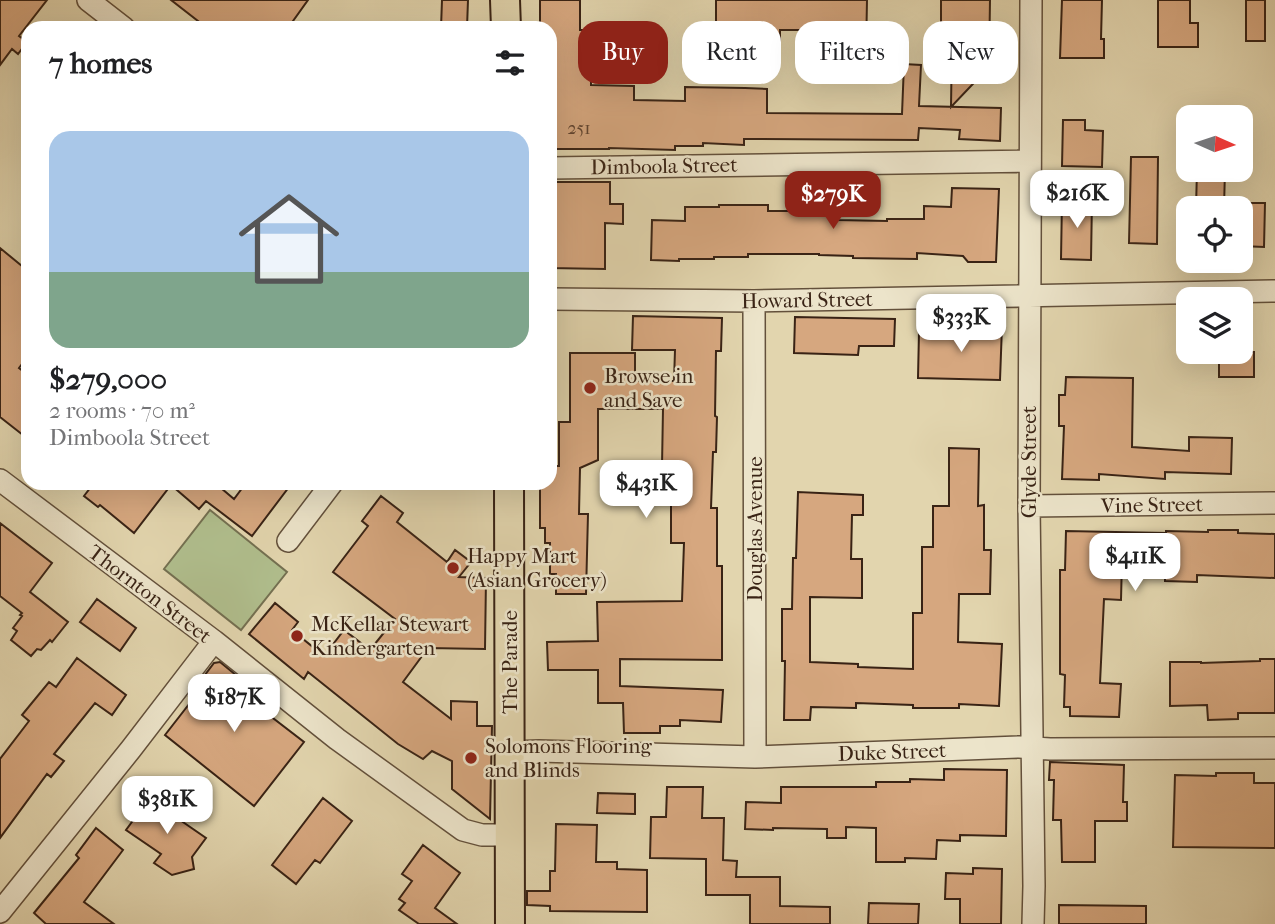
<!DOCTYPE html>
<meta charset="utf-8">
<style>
:root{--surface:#fff;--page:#f2f2f2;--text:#202124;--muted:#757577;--accent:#8f2418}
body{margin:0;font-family:"IM FELL French Canon",serif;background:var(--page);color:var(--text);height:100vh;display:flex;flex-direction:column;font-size:26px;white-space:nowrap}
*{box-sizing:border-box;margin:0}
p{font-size:23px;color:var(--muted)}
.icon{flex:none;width:38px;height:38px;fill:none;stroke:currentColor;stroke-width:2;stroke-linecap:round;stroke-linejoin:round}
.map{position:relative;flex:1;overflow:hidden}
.side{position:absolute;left:21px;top:21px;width:536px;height:469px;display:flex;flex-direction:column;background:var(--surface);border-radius:21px;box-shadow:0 7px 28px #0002}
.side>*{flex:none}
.guide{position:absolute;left:578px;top:21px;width:592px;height:63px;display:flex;gap:14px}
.needle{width:46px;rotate:93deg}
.buttons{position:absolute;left:1176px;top:105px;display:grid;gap:14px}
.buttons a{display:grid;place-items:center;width:77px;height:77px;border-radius:14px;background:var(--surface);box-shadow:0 7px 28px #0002;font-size:35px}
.price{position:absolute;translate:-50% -60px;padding:0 16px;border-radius:14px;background:#fff;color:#222;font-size:23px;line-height:46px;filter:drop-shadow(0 2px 4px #0008)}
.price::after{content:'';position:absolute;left:50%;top:42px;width:21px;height:16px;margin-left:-10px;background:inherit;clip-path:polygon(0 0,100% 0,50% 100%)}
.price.active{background:var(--accent);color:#fff}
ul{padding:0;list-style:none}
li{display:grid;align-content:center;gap:14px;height:371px;padding:0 28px}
li span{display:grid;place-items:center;height:217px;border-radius:21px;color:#555}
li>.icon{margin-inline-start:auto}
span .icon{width:126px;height:126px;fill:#fffc;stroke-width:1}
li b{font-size:30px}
h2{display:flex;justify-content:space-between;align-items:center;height:84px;padding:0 28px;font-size:30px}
.chip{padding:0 24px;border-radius:21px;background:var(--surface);box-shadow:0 7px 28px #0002;font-size:24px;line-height:63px}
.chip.active{background:var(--accent);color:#fff}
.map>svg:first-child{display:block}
</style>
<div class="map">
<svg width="1275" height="924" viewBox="0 0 1275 924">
<rect width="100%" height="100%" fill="#e2d5ae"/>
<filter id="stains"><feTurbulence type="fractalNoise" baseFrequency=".00286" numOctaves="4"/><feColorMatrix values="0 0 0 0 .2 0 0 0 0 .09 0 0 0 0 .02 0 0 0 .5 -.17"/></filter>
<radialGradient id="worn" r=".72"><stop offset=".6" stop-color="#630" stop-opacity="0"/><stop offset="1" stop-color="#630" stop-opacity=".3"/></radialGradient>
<!-- green -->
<path fill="#b0be8d" stroke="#747051" stroke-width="2" d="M210,510L287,572L241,630L164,569Z"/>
<!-- building -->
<path fill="#d6a77f" stroke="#392315" stroke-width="2" d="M0,0H47L19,36L27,42L18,54L12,49L0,65Z
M171,0H308L288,28H207Z
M442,0H468L467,28H441Z
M540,0H580V30H602V54H591V85L634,86V100L685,101V87L745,88L767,89V113L902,114L904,64L921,65L919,106L1001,108L1000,141L959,139L960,130L919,128L918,140L744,139V145L703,143V146H675V150L609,148V149H550V28H540Z
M716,0H867L866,53L840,52V30H780V41L745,40V43L716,42Z
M941,0H990L989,67L951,107L952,39H941Z
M1062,0H1102L1101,39H1104V58H1060Z
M1158,0H1190V23H1198V47H1158Z
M1246,0H1265V41H1246Z
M1063,120H1085V130L1103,131L1102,167L1062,166Z
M1131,157H1158L1157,244L1129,243Z
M1197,170H1225L1224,208H1196Z
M550,182H610V204H623V224L605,223V269L550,268Z
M820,187H839L838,220L887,221V219H924V206L951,207L952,188L999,189L996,262H968L963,256L917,253V259L853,258V256L819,255V254H748V257H714V259H679V261L651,260L652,220L685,221V207H719V205H768V211H820Z
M1062,200H1092L1091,260L1061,259Z
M1241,203H1265L1264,247L1241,246Z
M0,248L28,271V356L19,368L28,375V439L0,417Z
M633,316L722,318L721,351H716L715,416L717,417L716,452H713L711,508H717V566H722V660L620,659V686L723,690L721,722L680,720V726H660V733H624L623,703H598V670H548L547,642L598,641L597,602L682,601L684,543H671V498L642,497L643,466H662L663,409H598V460L580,468L579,514H588L586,594H556V574H550V543H545V528H540V483H550V466H559V422H570V353H635V381H674L675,350H632Z
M795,317L895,319L894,346H859L858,355L794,353Z
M970,325L1002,326L1000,380L918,378L919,332L970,333Z
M1219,352H1254V377H1219Z
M1066,377L1133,378L1132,447L1189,451V437L1232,438L1231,474L1165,472V479L1099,474V480L1062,479L1064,426H1059V395H1065Z
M949,448L979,449L978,506L984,505V550H991L990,594H959L958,642L1002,644L999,706L959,704V708H913V705L856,703V708L811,707L810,720H784L785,661H782V609H792L793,558H796L798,492L863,495V515H852L851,559H862V598L810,597V662L858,664V667L913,669V613H922V547H933V506H949Z
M94,483H215L234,499L246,483H292L252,536L206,501L199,509L171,485L134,533L100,505L98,507L84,496Z
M381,496L403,513L397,522L447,562L455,550L471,562L459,577L486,578L485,649L428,648L403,682L451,719V701L477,702V726H492L490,819L452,789V761L432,751L423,759L398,744L308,672L304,679L249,634L275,603L298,622L292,630L324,656L344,630L370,650L395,619L333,572L368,526L362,521Z
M0,523L52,563L30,592L68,622L52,642L50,640L41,650L37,649L31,656L11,640L17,631L13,628L22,616L20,615L22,613L0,596Z
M1208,530H1238V533L1275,534V578L1197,575V582L1165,581V561L1122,560L1121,600L1104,599L1100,683L1121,684L1119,717L1070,716V707H1064L1065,675L1060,674V570H1065L1066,531L1166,533V531L1208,532Z
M97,599L136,628L120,651L80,622Z
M77,658L126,695L112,715L95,703L54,754L64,761L51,777L47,774L0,838V759L29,721L22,715L49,682L56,687Z
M1260,659H1275V713H1238V719L1208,720L1207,705L1170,706V662H1201V663L1260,661Z
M220,662L270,703L269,715L304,742L254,806L165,735L193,699L189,696L214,663Z
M1050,762L1124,765L1123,802H1127V821H1095V862H1062L1061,820H1053L1054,780H1049Z
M944,769L1007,770L1006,836L960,835V841L937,840L936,859L905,858V862H876V828L846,827V838H827V829L773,828V830L745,829L746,802L781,803V787H876V782H910V779L944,780Z
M1216,773H1254V783H1275V848L1173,847L1175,775L1216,776Z
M667,787H703L702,818H724L723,860L737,861L736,877H780V906L830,907V924H750V895H706V859L650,858L651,817H666Z
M598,793L635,794V814L597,813Z
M323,798L352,821L320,863L315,860L296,884L272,865Z
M149,799L156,805L161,799L183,815L180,820L206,838L192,857L194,869L172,875L154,863L161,854L126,830Z
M556,824L597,825L596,862H617V869L647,870V912L550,911V906L527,905V891H550V871H555Z
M96,828L123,850L84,902L114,924H46L34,913L79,858L76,855Z
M423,845L460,873L435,908L457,924H419L399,910L405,903L399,899L412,881L402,874Z
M973,868L1002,869L1001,924H960V899H945L946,873L973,874Z
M869,903L919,904L918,924H868Z
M1059,905L1146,906V924H1059Z"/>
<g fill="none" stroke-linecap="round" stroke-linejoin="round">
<!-- minor casing -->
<g stroke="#63503b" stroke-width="24">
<path id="minor" d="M88,0L124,28
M1031,0L1029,506L1034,886L1033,924
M550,168L1030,161
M550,299L754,301L1275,291
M754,301L755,757
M0,480L214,641L337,739L463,830L482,835H510
M1029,506L1275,503
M288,541L332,483
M510,752L539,751L755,757L1019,747L1050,749L1275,748
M0,912L131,749L214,641"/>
</g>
<!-- major casing -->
<g stroke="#392315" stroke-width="32">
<path id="major" d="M505,0L506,28
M509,483L510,924"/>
</g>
<!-- minor -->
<use href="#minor" stroke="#ece4ca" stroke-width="21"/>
<!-- major -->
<use href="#major" stroke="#e2d5ae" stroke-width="28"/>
</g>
<!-- markers -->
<g fill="#8f2418" stroke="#ece4ca" stroke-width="2.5">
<circle cx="590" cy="388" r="7"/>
<circle cx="453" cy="568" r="7"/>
<circle cx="297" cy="636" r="7"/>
<circle cx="471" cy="758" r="7"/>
</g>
<g text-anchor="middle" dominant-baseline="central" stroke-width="5" stroke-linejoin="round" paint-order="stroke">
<!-- number labels -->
<g font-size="18" fill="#604430">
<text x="579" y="128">251</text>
</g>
<!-- street labels -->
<g font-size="21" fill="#392315" stroke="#ece4ca">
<text transform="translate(664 166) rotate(-1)">Dimboola Street</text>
<text transform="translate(807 300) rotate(-1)">Howard Street</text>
<text transform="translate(1029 462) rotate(-90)">Glyde Street</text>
<text transform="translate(1152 505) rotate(-1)">Vine Street</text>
<text transform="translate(755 529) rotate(-90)">Douglas Avenue</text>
<text transform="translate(150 594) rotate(37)">Thornton Street</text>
<text transform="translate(510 662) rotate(-90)">The Parade</text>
<text transform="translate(892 752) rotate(-2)">Duke Street</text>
</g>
<!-- poi labels -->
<g font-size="21" fill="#392315" stroke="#ece4ca" text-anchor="start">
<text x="604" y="376">Browse in<tspan x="604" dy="24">and Save</tspan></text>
<text x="467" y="556">Happy Mart<tspan x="467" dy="24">(Asian Grocery)</tspan></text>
<text x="311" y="624">McKellar Stewart<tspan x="311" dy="24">Kindergarten</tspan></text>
<text x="485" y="746">Solomons Flooring<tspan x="485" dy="24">and Blinds</tspan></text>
</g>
</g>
<rect width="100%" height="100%" filter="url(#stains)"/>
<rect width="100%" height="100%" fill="url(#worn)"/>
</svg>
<div class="buttons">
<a><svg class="needle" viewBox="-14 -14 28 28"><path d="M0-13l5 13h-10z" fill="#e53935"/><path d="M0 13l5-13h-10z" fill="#757577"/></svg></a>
<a><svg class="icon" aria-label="locate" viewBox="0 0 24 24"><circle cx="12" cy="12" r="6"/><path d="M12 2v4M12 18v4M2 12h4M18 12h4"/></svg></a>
<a><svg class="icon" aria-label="layers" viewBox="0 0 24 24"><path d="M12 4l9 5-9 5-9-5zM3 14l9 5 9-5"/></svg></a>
</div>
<b class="price" style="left:1077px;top:230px">$216K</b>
<b class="price active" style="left:833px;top:231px">$279K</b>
<b class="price" style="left:961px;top:354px">$333K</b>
<b class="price" style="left:646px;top:520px">$431K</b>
<b class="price" style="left:1135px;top:593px">$411K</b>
<b class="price" style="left:234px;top:734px">$187K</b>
<b class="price" style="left:167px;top:836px">$381K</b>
<div class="guide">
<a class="chip active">Buy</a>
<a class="chip">Rent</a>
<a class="chip">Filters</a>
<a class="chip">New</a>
</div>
<section class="side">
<h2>7 homes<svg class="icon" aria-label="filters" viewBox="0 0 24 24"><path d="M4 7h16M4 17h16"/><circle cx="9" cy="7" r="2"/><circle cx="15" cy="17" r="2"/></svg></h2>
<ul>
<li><span style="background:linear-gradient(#a9c7e8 65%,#7fa58c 0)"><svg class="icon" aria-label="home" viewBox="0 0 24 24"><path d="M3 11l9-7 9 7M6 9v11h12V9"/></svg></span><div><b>$279,000</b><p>2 rooms · 70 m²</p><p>Dimboola Street</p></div></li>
</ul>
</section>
</div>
